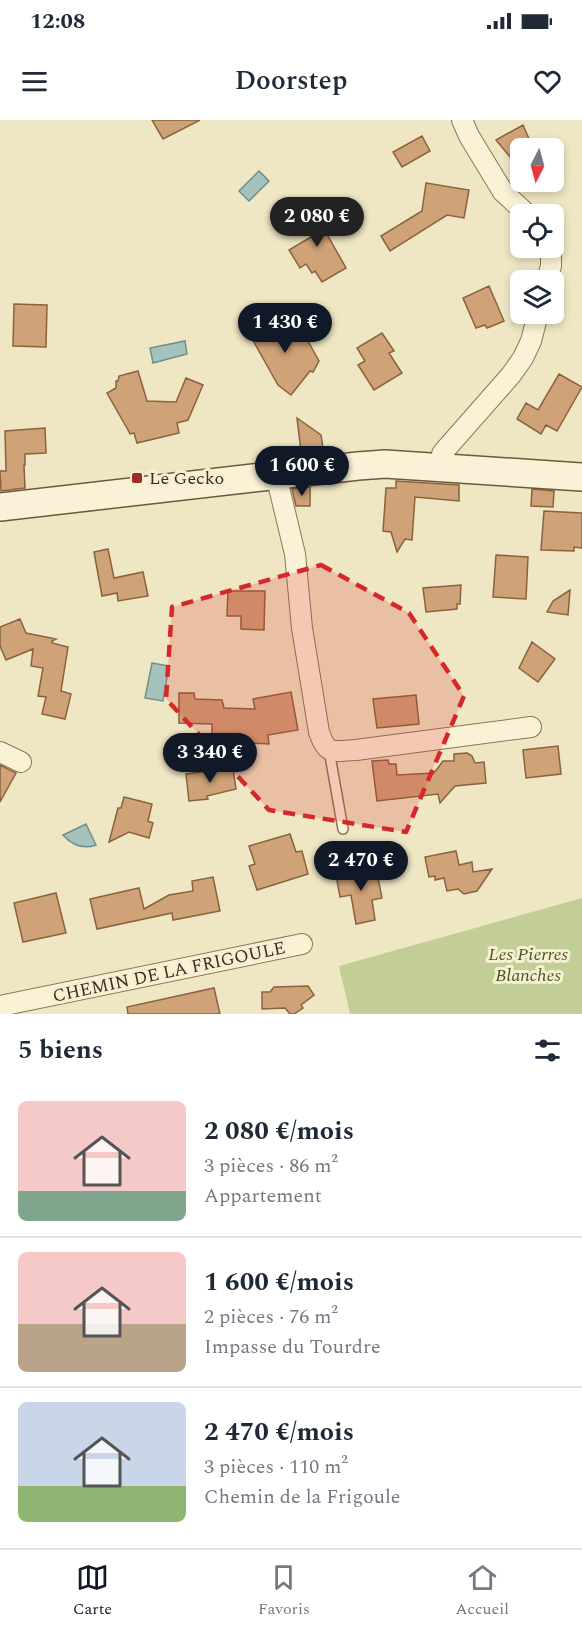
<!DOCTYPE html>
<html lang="fr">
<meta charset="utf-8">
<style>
:root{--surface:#fff;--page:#f2f2f3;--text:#1f2937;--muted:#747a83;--line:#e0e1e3;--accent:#111827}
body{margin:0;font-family:Spectral,serif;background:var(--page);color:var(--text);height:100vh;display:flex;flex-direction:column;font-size:22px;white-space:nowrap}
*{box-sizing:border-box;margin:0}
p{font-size:20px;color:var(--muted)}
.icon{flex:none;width:33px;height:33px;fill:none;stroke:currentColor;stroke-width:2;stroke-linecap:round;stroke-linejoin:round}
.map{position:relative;height:894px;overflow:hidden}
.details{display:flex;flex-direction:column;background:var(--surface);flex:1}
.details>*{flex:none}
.needle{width:39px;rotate:186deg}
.tools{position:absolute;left:510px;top:18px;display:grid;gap:12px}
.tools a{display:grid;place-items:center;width:54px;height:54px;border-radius:9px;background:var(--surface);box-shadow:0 3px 9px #0003;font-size:30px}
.price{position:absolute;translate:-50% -51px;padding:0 14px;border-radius:21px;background:var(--accent);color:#fff;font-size:20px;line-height:39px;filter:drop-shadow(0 2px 3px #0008)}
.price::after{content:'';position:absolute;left:50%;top:36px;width:18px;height:14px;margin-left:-9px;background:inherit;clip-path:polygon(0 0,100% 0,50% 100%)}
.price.current{background:#222;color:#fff}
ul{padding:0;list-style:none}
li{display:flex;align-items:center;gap:18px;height:150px;padding:0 18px}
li+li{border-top:2px solid var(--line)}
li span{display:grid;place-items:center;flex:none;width:168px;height:120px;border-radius:9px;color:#555}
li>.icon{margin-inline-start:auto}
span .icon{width:72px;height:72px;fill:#fffc;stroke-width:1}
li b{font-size:26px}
h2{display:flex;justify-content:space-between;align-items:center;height:72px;padding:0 18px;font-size:26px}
.status{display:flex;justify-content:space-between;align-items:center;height:42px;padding:0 30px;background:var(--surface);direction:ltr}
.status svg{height:16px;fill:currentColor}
header{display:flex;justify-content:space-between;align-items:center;height:78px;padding:0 18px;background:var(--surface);font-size:27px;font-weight:600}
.dock{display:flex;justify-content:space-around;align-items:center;height:84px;border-top:2px solid var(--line);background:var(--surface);font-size:16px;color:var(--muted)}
.dock a{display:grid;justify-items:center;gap:3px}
.dock .current{color:var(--accent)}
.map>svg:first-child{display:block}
</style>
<div class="status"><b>12:08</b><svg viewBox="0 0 49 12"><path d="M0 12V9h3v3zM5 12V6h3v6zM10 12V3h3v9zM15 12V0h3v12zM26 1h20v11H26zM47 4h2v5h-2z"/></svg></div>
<header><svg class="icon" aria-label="menu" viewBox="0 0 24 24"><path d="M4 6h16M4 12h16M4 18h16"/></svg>Doorstep<svg class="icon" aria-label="heart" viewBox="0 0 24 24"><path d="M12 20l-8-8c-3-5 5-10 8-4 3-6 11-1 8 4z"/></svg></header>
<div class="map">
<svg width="582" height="894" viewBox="0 0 582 894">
<rect width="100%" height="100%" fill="#efe6c3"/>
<!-- green -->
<path fill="#c3ce96" d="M582,778V894H350L339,846Z"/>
<!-- water -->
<path fill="#a5c2bc" stroke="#6b918a" stroke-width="1.5" d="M259,51L269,61L249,81L239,71Z
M185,221L187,234L153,243L150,228Z
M152,543L169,546L163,581L145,578Z
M86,704L96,725C82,730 72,725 63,715Z"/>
<!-- building -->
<path fill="#cfa377" stroke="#8a623e" stroke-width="1.5" d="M152,0H200L163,19Z
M523,5L533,28H520V49L496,20Z
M422,16L430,31L402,47L393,32Z
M426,63L469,70L464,98L447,95L390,131L381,116L422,91Z
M310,84L346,148L322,162L315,151L312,153L306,144L300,148L289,130L311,117L297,92Z
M489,166L504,201L487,208L485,205L476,208L463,178Z
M14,184L47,185L46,227L13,226Z
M263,199L271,214L280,210L283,215L299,205L319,241L313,252L310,251L291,275L278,265L246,208Z
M382,213L394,231L389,233L402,253L374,270L358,245L365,241L357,228Z
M138,251L147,281L176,282L186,258L203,265L188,300L177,303L179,313L137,323L134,313L130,314L128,310L107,273L116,268V261H118L119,256Z
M559,254L582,267L557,311L546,305L541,314L517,299L526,283L538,290Z
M297,298L321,315L323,328L301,331Z
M45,308L46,333L25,334V345H24L25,368L1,371L0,351H6L5,311Z
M396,361L459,365V381L415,377L412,420L405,419L397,432L391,412L383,411L386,368H396Z
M310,367V386H296L292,369Z
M532,369L554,371L553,387L531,386Z
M544,391L582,393V428L574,427V431L541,430Z
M108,429L114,458L143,452L148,476L118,481L117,473L102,476L94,432Z
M496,435L528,437L526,479L493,477Z
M461,465L460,484H457V489L426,492L423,468Z
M570,470L568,495L547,492L553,481Z
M228,471H265L264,510L241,509V496H227Z
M20,499L26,513L56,519L52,521V523L68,527L61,571L71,574L65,599L42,594L46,577L38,576L43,548L31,546L33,529L6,540L0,526V507Z
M532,522L555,539L538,562L519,548Z
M291,572L298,610L268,615L269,624L222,622L223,617L212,616V604L179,603V573H194L195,579L222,580L224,588L255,589L253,579Z
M416,575L419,604L377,608L373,579Z
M558,626L561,654L526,658L523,630Z
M467,633L472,636L475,643L484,642L486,663L455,666L440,683L438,674L377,681L372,641L388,640L389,644H396L397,655L434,653L443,641H454V634Z
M0,645L16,653L0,682Z
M233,648L236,669L207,676L208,679L189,681L186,654Z
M124,677L152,684L148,701L153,703L149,718L129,712L109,722L118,688H121Z
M290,714L296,732L302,731L308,754L257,770L249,746L255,744L249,726Z
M456,731L459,745L472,742L473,752L492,749L477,771L464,774L458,769L447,771L444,758L435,760V756L429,757L425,737Z
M376,748L382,778L372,780L375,800L356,804L351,775L340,777L336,755Z
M213,757L220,791L173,800L172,793L97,809L90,779L139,768L144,789L169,775L193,771L192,761Z
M56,773L66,813L23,822L14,783Z
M308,866L314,875L301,885L303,888L294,894H290L285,888L262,889V872H270L274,867Z
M214,868L220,894H128L127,887Z"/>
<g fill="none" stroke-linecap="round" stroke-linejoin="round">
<!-- lane casing -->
<g stroke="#8a7759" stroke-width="12">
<path id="lane" d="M329,630L343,709"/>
</g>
<!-- street casing -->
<g stroke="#8a7759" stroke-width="22">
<path id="street" d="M462,0L469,16L503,72L527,94
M547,160L551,146V128
M441,346L442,334L445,330L511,255L523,238L531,221L538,194
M276,355L295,434L302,508L319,612C327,636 333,631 356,630L531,607
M0,632L21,642
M0,886L302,824"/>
</g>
<!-- secondary casing -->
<g stroke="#6c583c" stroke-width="30">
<path id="secondary" d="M0,387L358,346L385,344L582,357"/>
</g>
<!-- lane -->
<use href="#lane" stroke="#faf2d6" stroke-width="9"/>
<!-- street -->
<use href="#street" stroke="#faf2d6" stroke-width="20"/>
<!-- secondary -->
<use href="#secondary" stroke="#faf2d6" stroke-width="27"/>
</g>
<!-- marked area -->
<path fill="#d62828" fill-opacity="0.2" stroke="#d62828" stroke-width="4.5" stroke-dasharray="12 8" stroke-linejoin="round" d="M321,445L409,493L464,576L406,712L269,690L166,579L172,487Z"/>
<!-- markers -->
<rect fill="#9b2f27" stroke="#f7efd2" stroke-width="2" x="131" y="352" width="12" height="12" rx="3"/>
<g text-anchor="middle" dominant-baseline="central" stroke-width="6" stroke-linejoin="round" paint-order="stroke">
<!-- poi labels -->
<g font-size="18" fill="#392d1e" stroke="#f7efd2" text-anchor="start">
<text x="149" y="358">Le Gecko</text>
</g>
<!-- park labels -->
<g font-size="18" font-style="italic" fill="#465723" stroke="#f7efd2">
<text x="528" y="834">Les Pierres<tspan x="528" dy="21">Blanches</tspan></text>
</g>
<!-- street labels -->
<g font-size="18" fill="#392d1e" stroke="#f7efd2">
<text transform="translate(169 852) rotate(-12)">CHEMIN DE LA FRIGOULE</text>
</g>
</g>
</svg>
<div class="tools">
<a><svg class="needle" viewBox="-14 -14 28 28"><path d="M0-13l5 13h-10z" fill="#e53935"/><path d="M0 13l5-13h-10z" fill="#747a83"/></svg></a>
<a><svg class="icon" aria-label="locate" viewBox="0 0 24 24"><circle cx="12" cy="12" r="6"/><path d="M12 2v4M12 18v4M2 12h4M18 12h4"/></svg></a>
<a><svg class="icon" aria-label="layers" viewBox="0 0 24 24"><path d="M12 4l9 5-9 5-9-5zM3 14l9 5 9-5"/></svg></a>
</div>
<b class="price current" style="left:317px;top:128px">2 080 €</b>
<b class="price" style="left:285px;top:234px">1 430 €</b>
<b class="price" style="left:302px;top:377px">1 600 €</b>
<b class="price" style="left:210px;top:664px">3 340 €</b>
<b class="price" style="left:361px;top:772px">2 470 €</b>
</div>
<section class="details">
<h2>5 biens<svg class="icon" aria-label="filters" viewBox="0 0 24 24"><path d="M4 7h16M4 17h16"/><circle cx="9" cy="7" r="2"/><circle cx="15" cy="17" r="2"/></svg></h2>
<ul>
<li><span style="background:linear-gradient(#f6c9c9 75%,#7fa58c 0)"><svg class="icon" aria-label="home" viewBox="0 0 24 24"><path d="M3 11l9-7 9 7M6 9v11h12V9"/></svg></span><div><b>2 080 €/mois</b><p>3 pièces · 86 m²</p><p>Appartement</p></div></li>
<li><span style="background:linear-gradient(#f6c9c9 60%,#b9a48a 0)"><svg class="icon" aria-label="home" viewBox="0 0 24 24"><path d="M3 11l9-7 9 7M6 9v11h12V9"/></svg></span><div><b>1 600 €/mois</b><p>2 pièces · 76 m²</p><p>Impasse du Tourdre</p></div></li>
<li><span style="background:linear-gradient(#c9d6e8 70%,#8fb573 0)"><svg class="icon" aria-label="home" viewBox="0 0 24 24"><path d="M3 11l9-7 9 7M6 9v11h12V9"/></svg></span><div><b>2 470 €/mois</b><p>3 pièces · 110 m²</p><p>Chemin de la Frigoule</p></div></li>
</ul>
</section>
<nav class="dock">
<a class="current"><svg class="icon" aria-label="map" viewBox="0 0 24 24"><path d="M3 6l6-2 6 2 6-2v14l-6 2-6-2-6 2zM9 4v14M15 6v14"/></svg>Carte</a>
<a><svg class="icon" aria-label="saved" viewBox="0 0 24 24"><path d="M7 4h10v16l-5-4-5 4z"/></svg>Favoris</a>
<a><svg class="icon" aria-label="home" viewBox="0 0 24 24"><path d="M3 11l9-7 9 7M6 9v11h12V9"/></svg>Accueil</a>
</nav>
